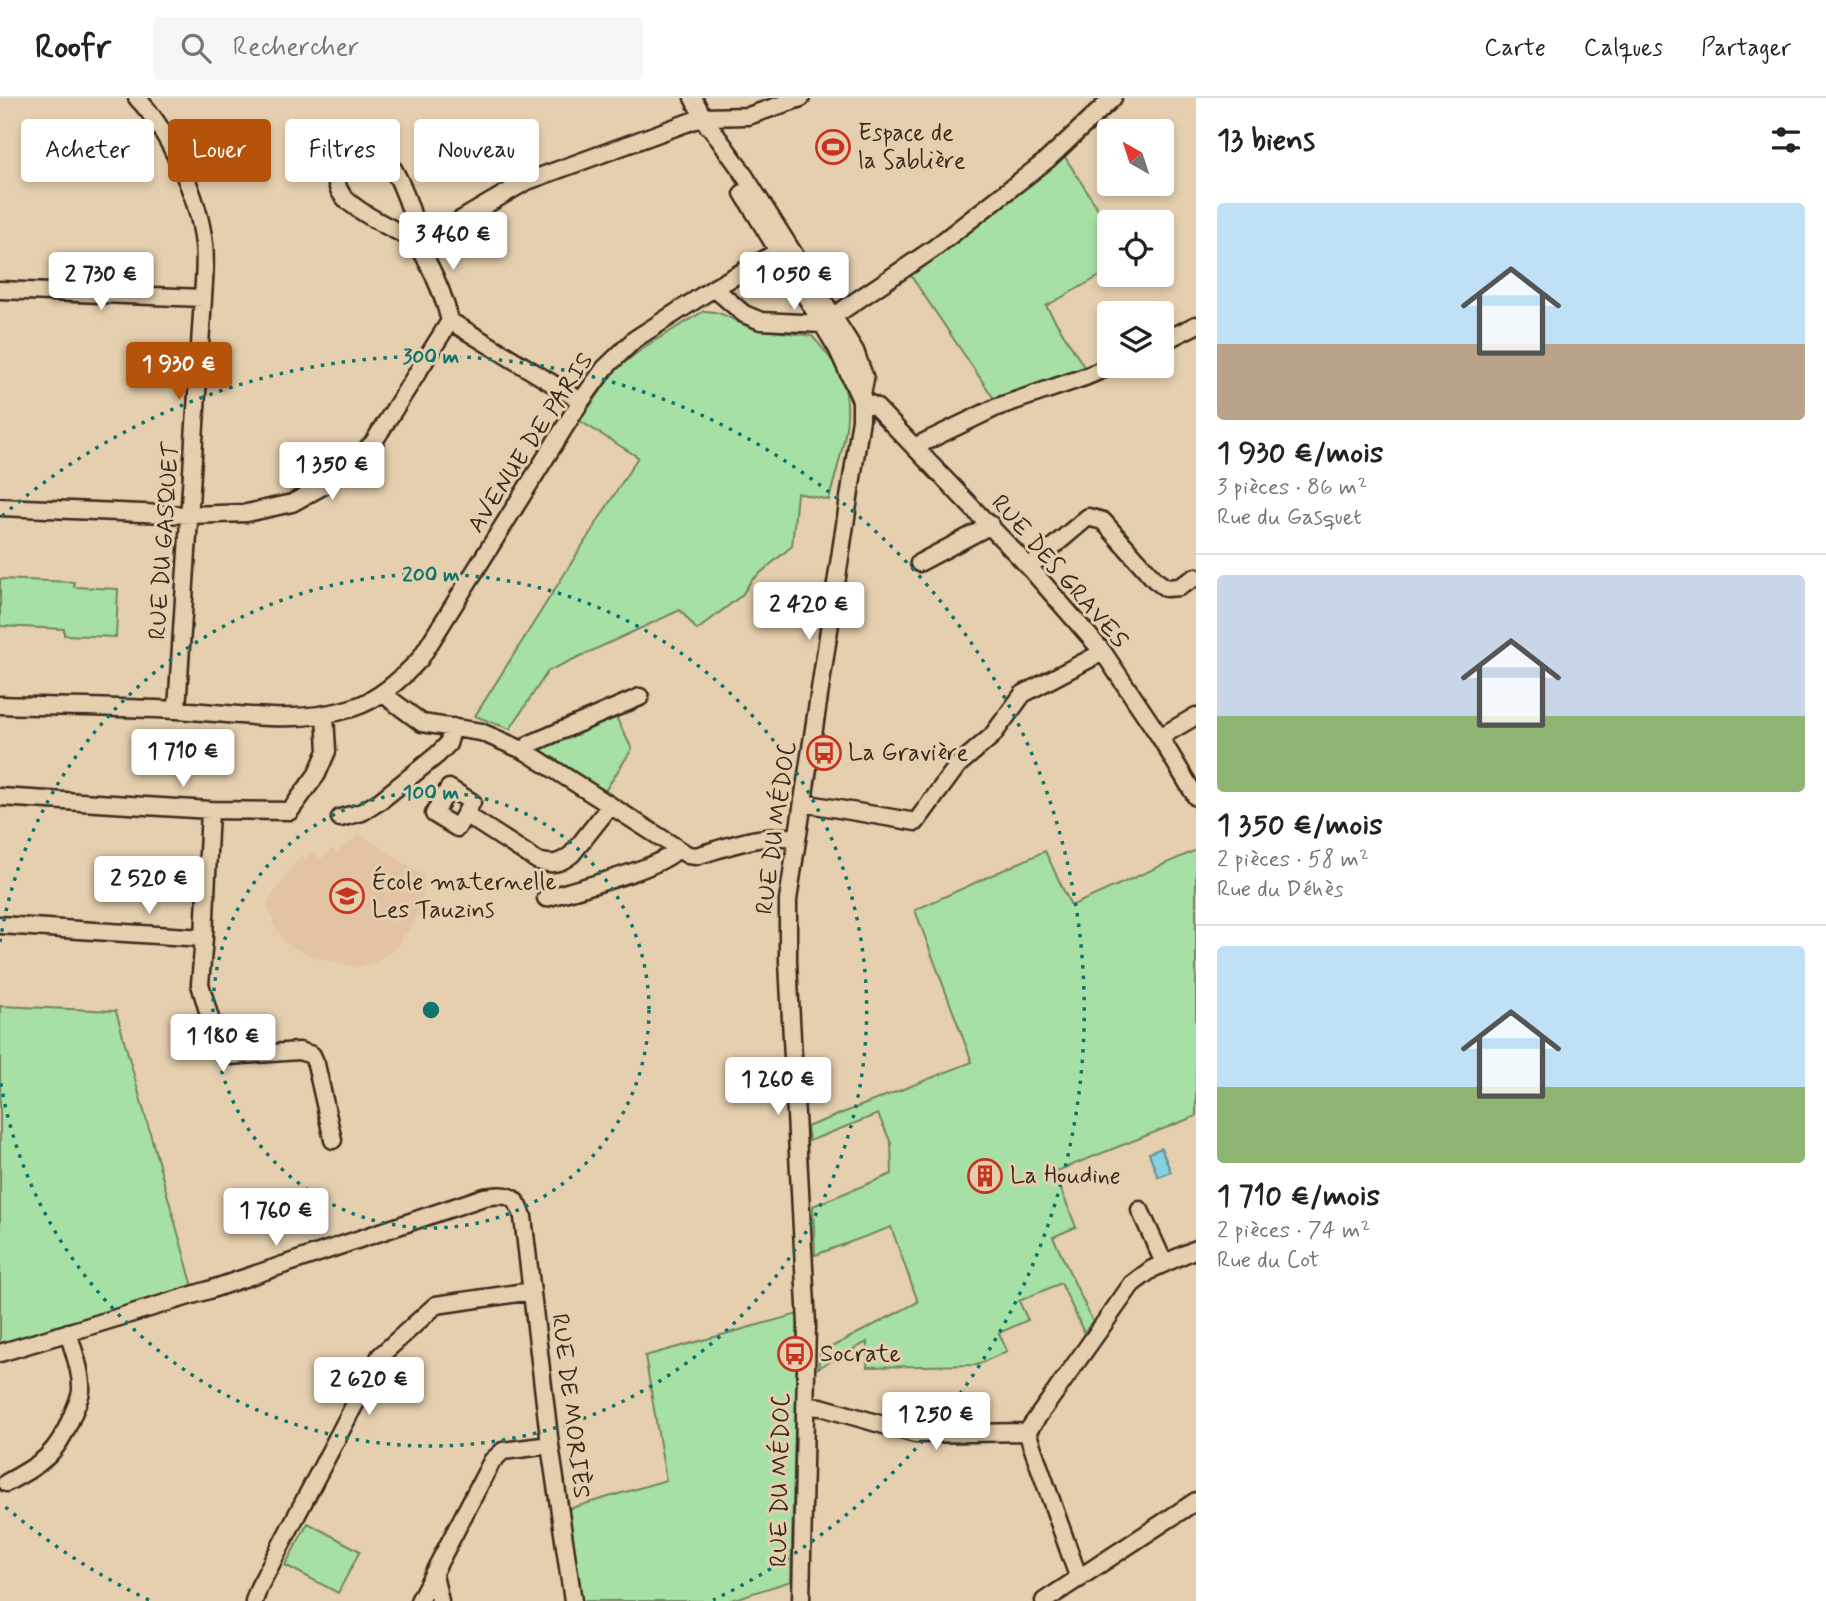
<!DOCTYPE html>
<html lang="fr">
<meta charset="utf-8">
<style>
:root{--surface:#fff;--page:#f6f6f6;--text:#222;--muted:#767676;--line:#e0e0e0;--accent:#b45309}
body{margin:0;font-family:Mynerve,sans-serif;background:var(--page);color:var(--text);height:100vh;display:flex;flex-direction:column;font-size:26px;white-space:nowrap}
*{box-sizing:border-box;margin:0}
p{font-size:23px;color:var(--muted)}
.icon{flex:none;width:38px;height:38px;fill:none;stroke:currentColor;stroke-width:2;stroke-linecap:round;stroke-linejoin:round}
.map{position:relative;flex:1;overflow:hidden}
.panel{display:flex;flex-direction:column;background:var(--surface);width:630px}
.panel>*{flex:none}
.hud{position:absolute;left:21px;top:21px;width:665px;height:63px;display:flex;gap:14px}
.needle{width:46px;rotate:321deg}
.buttons{position:absolute;left:1097px;top:21px;display:grid;gap:14px}
.buttons a{display:grid;place-items:center;width:77px;height:77px;border-radius:7px;background:var(--surface);box-shadow:0 4px 10px #0003;font-size:35px}
.price{position:absolute;translate:-50% -60px;padding:0 16px;border-radius:7px;background:#fff;color:#222;font-size:23px;line-height:46px;filter:drop-shadow(0 2px 4px #0008)}
.price::after{content:'';position:absolute;left:50%;top:42px;width:21px;height:16px;margin-left:-10px;background:inherit;clip-path:polygon(0 0,100% 0,50% 100%)}
.price.current{background:var(--accent);color:#fff}
ul{padding:0;list-style:none}
li{display:grid;align-content:center;gap:14px;height:371px;padding:0 21px}
li+li{border-top:2px solid var(--line)}
li span{display:grid;place-items:center;height:217px;border-radius:7px;color:#555}
li>.icon{margin-inline-start:auto}
span .icon{width:126px;height:126px;fill:#fffc;stroke-width:1}
li b{font-size:30px}
h2{display:flex;justify-content:space-between;align-items:center;height:84px;padding:0 21px;font-size:30px}
.tag{padding:0 24px;border-radius:7px;background:var(--surface);box-shadow:0 4px 10px #0003;font-size:24px;line-height:63px}
.tag.current{background:var(--accent);color:#fff}
header{display:flex;align-items:center;gap:42px;box-sizing:border-box;height:98px;padding:0 35px;background:var(--surface);border-bottom:2px solid var(--line)}
header strong{font-size:33px}
nav{display:flex;gap:38px;margin-inline-start:auto;font-size:24px}
.search{width:490px;height:63px;background:var(--page);display:flex;align-items:center;gap:18px;box-sizing:border-box;padding:0 24px;border-radius:7px;color:var(--muted);font-size:26px}
main{display:flex;flex:1;min-height:0}
.map>svg:first-child{display:block}
</style>
<header>
<strong>Roofr</strong>
<div class="search"><svg class="icon" aria-label="search" viewBox="0 0 24 24"><circle cx="10" cy="10" r="6"/><path d="M15 15l6 6"/></svg>Rechercher</div>
<nav><a>Carte</a><a>Calques</a><a>Partager</a></nav>
</header>
<main>
<div class="map">
<svg width="1196" height="1503" viewBox="0 0 1196 1503">
<rect width="100%" height="100%" fill="#e5cfae"/>
<filter id="ink" filterUnits="userSpaceOnUse"><feTurbulence type="fractalNoise" baseFrequency=".0143" numOctaves="2"/><feDisplacementMap in="SourceGraphic" scale="14" xChannelSelector="R" yChannelSelector="G"/><feConvolveMatrix kernelMatrix="1 2 1 2 8 2 1 2 1" color-interpolation-filters="sRGB"/></filter>
<g filter="url(#ink)">
<!-- built -->
<path fill="#e2c3a4" d="M359,736L424,778V791L416,822L395,850L378,863L359,869L321,861L293,850L285,844L275,828L267,805L301,757L306,761L311,754L321,761L332,751L335,756Z"/>
<!-- green -->
<path fill="#a7e0a4" stroke="#718561" stroke-width="2" d="M1063,56L1109,128V173L1046,208L1086,272L997,305L909,175Z
M704,213C724,212 737,227 756,231C774,234 793,235 812,238C822,250 835,263 841,278C857,317 838,364 829,402L797,395L792,448L751,483L742,497L697,532L680,512L548,573L510,631L475,618L638,359L580,323L615,272L646,248Z
M0,481L74,484V489L118,491L116,539L64,537V531L0,528Z
M614,615L632,651L605,693L535,648Z
M1196,752V1018L1054,1074L1076,1129L1053,1139L1093,1224L1084,1234L1061,1185L1019,1203L1028,1222L999,1235L1007,1253L977,1267L867,1269V1244L818,1270L820,1255L918,1204L891,1129L815,1157L813,1108L892,1076L891,1045L878,1016L809,1043L807,1029L972,964L915,812L1045,753L1071,808Z
M0,908L116,913L195,1196L0,1255Z
M798,1216L791,1483L728,1503H581L568,1411L666,1382L645,1258Z
M308,1425L360,1453L338,1495L285,1467Z"/>
<!-- water -->
<path fill="#84d2e2" stroke="#678f94" stroke-width="2" d="M1161,1050L1171,1074L1158,1079L1149,1055Z"/>
<g fill="none" stroke-linecap="round" stroke-linejoin="round">
<!-- minor casing -->
<g stroke="#3b2a1e" stroke-width="21">
<path id="minor" d="M137,0C169,33 199,100 204,146C206,163 204,182 203,200L177,612
M693,0L708,28
M703,19L739,69L855,253L865,281L861,302V321L788,802V864L807,1227L801,1503
M743,95L837,250L861,302
M415,142C398,134 355,113 343,98C322,71 355,36 382,57C396,67 412,112 415,129C416,134 415,139 417,144C420,151 424,157 427,163C437,182 445,202 450,223
M420,150L462,121L525,84L703,19L748,18L801,0
M714,190L744,216L761,223L822,226L933,151L1047,62L1113,0
M0,192L203,200
M1162,244L1196,227
M861,302L875,308L1029,469L1103,554L1160,639L1196,699
M914,349L997,309L1085,279L1111,268
M0,409L190,417L247,415L292,405L323,388L351,366L373,345L450,223L581,303
M919,465L991,427
M1029,469L1088,419L1103,423L1155,482L1166,490L1179,489L1196,479
M385,593L391,602L422,625L481,634L525,653L688,757L696,758C730,748 761,735 797,740
M0,607C59,609 118,609 176,612C235,615 294,628 352,610C379,602 401,581 420,561L581,303L605,270L635,241L714,190L788,148
M1160,639L1196,618
M525,653L530,646L640,599
M0,699L210,712L290,713L317,676L327,653L325,617
M803,705L916,724L958,667L992,638L1023,596L1103,554
M465,716L457,730L434,716L449,690L472,704L465,716L538,763C552,767 560,766 572,756L610,708
M340,720L362,714L380,703L437,657L448,646L453,629
M546,800C570,793 666,769 677,751
M0,827L204,840L210,712
M204,840L200,886L217,944L223,956L229,958L299,953L312,957L316,966L333,1042
M1140,1112L1164,1165
M0,1255L209,1192L484,1099C506,1096 516,1095 523,1119L550,1347L573,1503
M806,1308L821,1309L915,1336L1027,1334
M6,1385C41,1366 57,1357 72,1318C75,1310 80,1301 81,1293C82,1274 73,1252 68,1234
M434,1477L440,1503
M1079,1481L1027,1334L1132,1186L1152,1171L1196,1151
M254,1503L259,1489L380,1258L436,1207L532,1193
M419,1503L492,1363L503,1353L550,1347
M1044,1503L1196,1403"/>
</g>
<!-- minor -->
<use href="#minor" stroke="#e5cfae" stroke-width="16"/>
</g>
</g>
<!-- distance rings -->
<g fill="none" stroke="#0f766e" stroke-width="3.5" stroke-dasharray="3.5 7">
<circle cx="431" cy="912" r="218"/>
<path d="M0 844A436 436 0 1 1 0 980"/>
<path d="M149 1502A654 654 0 0 1 2 1406M2 418A654 654 0 1 1 713 1502"/>
</g>
<!-- icons -->
<defs>
<g id="stadium-ring" transform="scale(1.75)"><circle r="9.5" fill="#e5cfae" stroke="#c8321e" stroke-width="1.5"/><path d="M0-5a6.5 5 0 1 0 0 10a6.5 5 0 1 0 0-10ZM-3.5-1.8h7v3.6h-7Z" fill="#c8321e"/></g>
<g id="bus-ring" transform="scale(1.75)"><circle r="9.5" fill="#e5cfae" stroke="#c8321e" stroke-width="1.5"/><path d="M-5-6H5V4H4V6H2V4H-2V6H-4V4H-5ZM-3.5-4V0h7V-4ZM-3.5 1.2v1.5H-2V1.2ZM2 1.2v1.5H3.5V1.2Z" fill="#c8321e"/></g>
<g id="school-ring" transform="scale(1.75)"><circle r="9.5" fill="#e5cfae" stroke="#c8321e" stroke-width="1.5"/><path d="M0-5L7-2L0 1L-7-2ZM-4 1L0 2.5L4 1V4Q0 6-4 4Z" fill="#c8321e"/></g>
<g id="building-ring" transform="scale(1.75)"><circle r="9.5" fill="#e5cfae" stroke="#c8321e" stroke-width="1.5"/><path d="M-4-6H4V6H1V3H-1V6H-4ZM-2.5-4.3h1.7v1.8h-1.7ZM.8-4.3h1.7v1.8H.8ZM-2.5-1h1.7V.8h-1.7ZM.8-1h1.7V.8H.8Z" fill="#c8321e"/></g>
</defs>
<g fill-rule="evenodd">
<use href="#stadium-ring" x="833" y="49"/>
<use href="#bus-ring" x="824" y="655"/>
<use href="#school-ring" x="347" y="798"/>
<use href="#building-ring" x="985" y="1078"/>
<use href="#bus-ring" x="795" y="1256"/>
</g>
<g text-anchor="middle" dominant-baseline="central" stroke-width="6" stroke-linejoin="round" paint-order="stroke">
<!-- poi labels -->
<g font-size="24" fill="#3b2a1e" stroke="#e5cfae" text-anchor="start">
<text x="858" y="35">Espace de<tspan x="858" dy="28">la Sablière</tspan></text>
<text x="848" y="655">La Gravière</text>
<text x="372" y="784">École maternelle<tspan x="372" dy="28">Les Tauzins</tspan></text>
<text x="1010" y="1078">La Houdine</text>
<text x="820" y="1256">Socrate</text>
</g>
<!-- street labels -->
<g font-size="24" fill="#3b2a1e" stroke="#e5cfae">
<text transform="translate(531 345) rotate(-57)">AVENUE DE PARIS</text>
<text transform="translate(165 443) rotate(-86)">RUE DU GASQUET</text>
<text transform="translate(1059 474) rotate(49)">RUE DES GRAVES</text>
<text transform="translate(777 730) rotate(-82)">RUE DU MÉDOC</text>
<text transform="translate(570 1308) rotate(83)">RUE DE MORIÈS</text>
<text transform="translate(781 1382) rotate(-89)">RUE DU MÉDOC</text>
</g>
</g>
<circle cx="431" cy="912" r="10" fill="#0f766e" stroke="#e5cfae" stroke-width="3.5"/>
<g font-size="21" text-anchor="middle" font-weight="bold" fill="#0f766e" stroke="#e5cfae" stroke-width="6" stroke-linejoin="round" paint-order="stroke">
<text x="431" y="265">300 m</text>
<text x="431" y="483">200 m</text>
<text x="431" y="701">100 m</text>
</g>
</svg>
<div class="buttons">
<a><svg class="needle" viewBox="-14 -14 28 28"><path d="M0-13l5 13h-10z" fill="#e53935"/><path d="M0 13l5-13h-10z" fill="#767676"/></svg></a>
<a><svg class="icon" aria-label="locate" viewBox="0 0 24 24"><circle cx="12" cy="12" r="6"/><path d="M12 2v4M12 18v4M2 12h4M18 12h4"/></svg></a>
<a><svg class="icon" aria-label="layers" viewBox="0 0 24 24"><path d="M12 4l9 5-9 5-9-5zM3 14l9 5 9-5"/></svg></a>
</div>
<b class="price" style="left:453px;top:174px">3 460 €</b>
<b class="price" style="left:101px;top:214px">2 730 €</b>
<b class="price" style="left:794px;top:214px">1 050 €</b>
<b class="price current" style="left:179px;top:304px">1 930 €</b>
<b class="price" style="left:332px;top:404px">1 350 €</b>
<b class="price" style="left:809px;top:544px">2 420 €</b>
<b class="price" style="left:183px;top:691px">1 710 €</b>
<b class="price" style="left:149px;top:818px">2 520 €</b>
<b class="price" style="left:223px;top:976px">1 180 €</b>
<b class="price" style="left:778px;top:1019px">1 260 €</b>
<b class="price" style="left:276px;top:1150px">1 760 €</b>
<b class="price" style="left:369px;top:1319px">2 620 €</b>
<b class="price" style="left:936px;top:1354px">1 250 €</b>
<div class="hud">
<a class="tag">Acheter</a>
<a class="tag current">Louer</a>
<a class="tag">Filtres</a>
<a class="tag">Nouveau</a>
</div>
</div>
<section class="panel">
<h2>13 biens<svg class="icon" aria-label="filters" viewBox="0 0 24 24"><path d="M4 7h16M4 17h16"/><circle cx="9" cy="7" r="2"/><circle cx="15" cy="17" r="2"/></svg></h2>
<ul>
<li><span style="background:linear-gradient(#bfe0f5 65%,#b9a48a 0)"><svg class="icon" aria-label="home" viewBox="0 0 24 24"><path d="M3 11l9-7 9 7M6 9v11h12V9"/></svg></span><div><b>1 930 €/mois</b><p>3 pièces · 86 m²</p><p>Rue du Gasquet</p></div></li>
<li><span style="background:linear-gradient(#c9d6e8 65%,#8fb573 0)"><svg class="icon" aria-label="home" viewBox="0 0 24 24"><path d="M3 11l9-7 9 7M6 9v11h12V9"/></svg></span><div><b>1 350 €/mois</b><p>2 pièces · 58 m²</p><p>Rue du Déhès</p></div></li>
<li><span style="background:linear-gradient(#bfe0f5 65%,#8fb573 0)"><svg class="icon" aria-label="home" viewBox="0 0 24 24"><path d="M3 11l9-7 9 7M6 9v11h12V9"/></svg></span><div><b>1 710 €/mois</b><p>2 pièces · 74 m²</p><p>Rue du Cot</p></div></li>
</ul>
</section>
</main>
